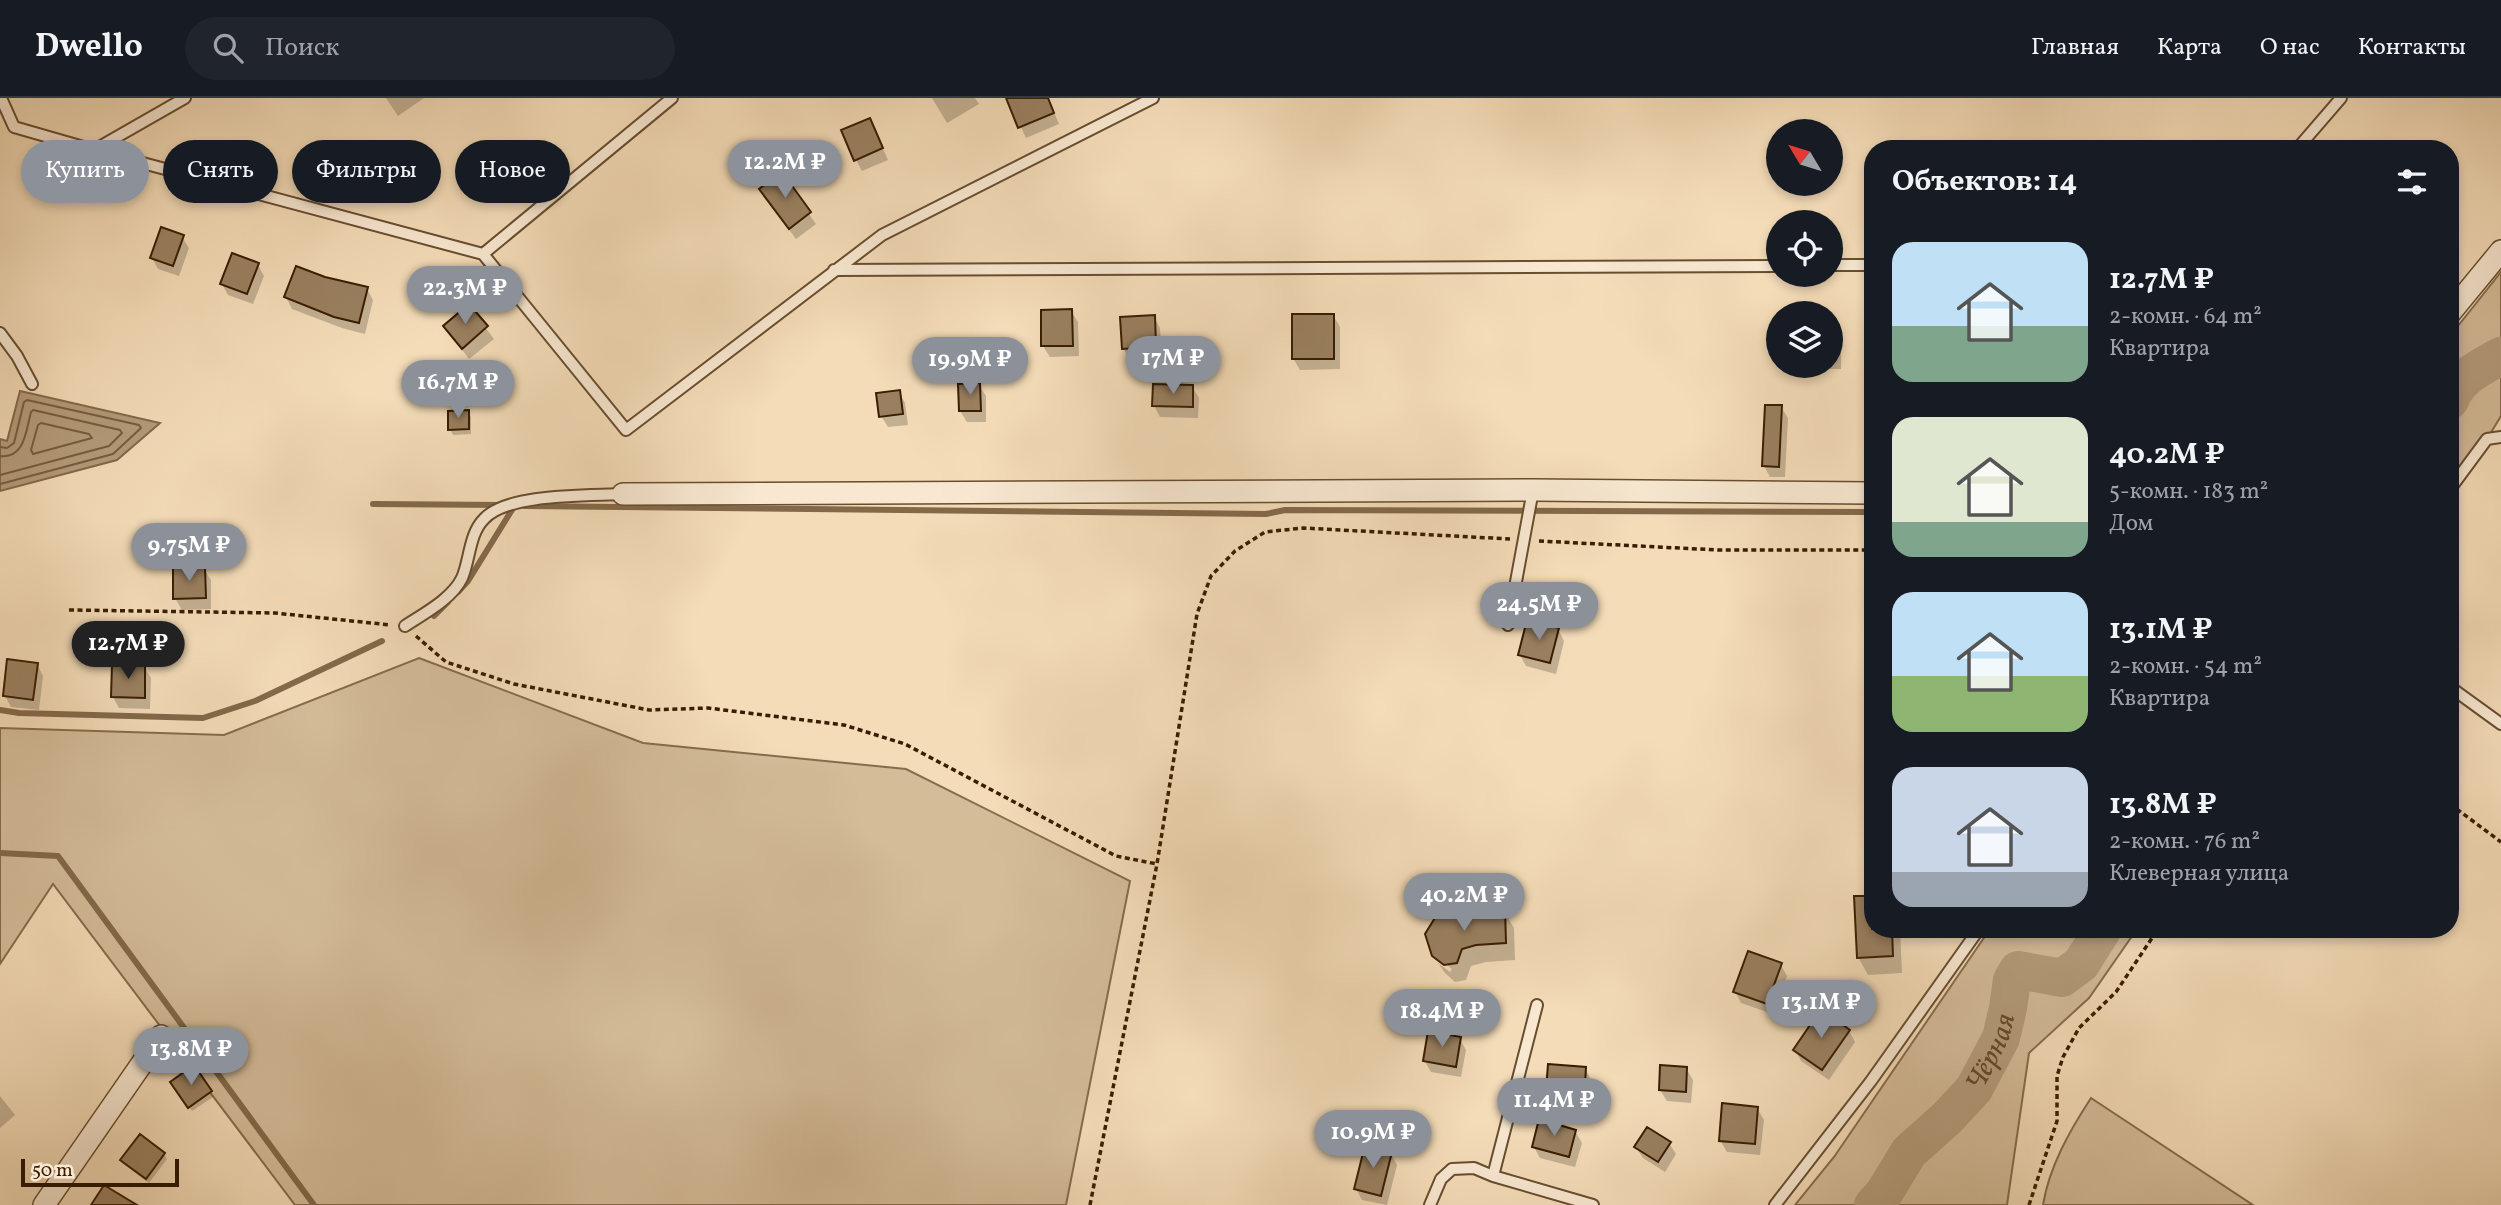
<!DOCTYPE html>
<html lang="ru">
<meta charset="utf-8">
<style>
:root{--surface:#171b24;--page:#20242c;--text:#f1f3f6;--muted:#9ea1a6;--line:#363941;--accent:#8c9099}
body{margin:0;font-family:Vollkorn,serif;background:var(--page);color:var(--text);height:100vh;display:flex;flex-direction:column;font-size:26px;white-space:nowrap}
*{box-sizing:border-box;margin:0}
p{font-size:23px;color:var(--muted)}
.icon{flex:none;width:38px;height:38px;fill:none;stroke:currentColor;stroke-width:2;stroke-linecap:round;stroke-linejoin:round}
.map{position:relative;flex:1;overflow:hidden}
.sheet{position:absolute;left:1864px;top:42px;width:595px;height:798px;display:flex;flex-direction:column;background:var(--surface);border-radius:28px;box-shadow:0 4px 10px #0003}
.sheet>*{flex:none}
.guide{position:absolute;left:21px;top:42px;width:665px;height:63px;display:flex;gap:14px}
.needle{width:46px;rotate:308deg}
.tools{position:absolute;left:1766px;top:21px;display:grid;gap:14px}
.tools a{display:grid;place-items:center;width:77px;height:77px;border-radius:50%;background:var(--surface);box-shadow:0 4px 10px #0003;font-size:35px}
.scale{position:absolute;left:21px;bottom:18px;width:158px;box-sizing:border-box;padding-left:7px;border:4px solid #391d01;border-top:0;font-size:19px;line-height:24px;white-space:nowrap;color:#391d01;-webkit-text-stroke:5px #f8e8d1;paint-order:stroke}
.price{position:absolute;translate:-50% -60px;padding:0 16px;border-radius:24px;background:var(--accent);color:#fff;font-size:23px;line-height:46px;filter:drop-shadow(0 2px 4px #0008)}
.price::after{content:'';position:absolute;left:50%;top:42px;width:21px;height:16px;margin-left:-10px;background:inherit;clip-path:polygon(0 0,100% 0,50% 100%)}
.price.on{background:#222;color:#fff}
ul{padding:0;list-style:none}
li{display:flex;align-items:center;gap:21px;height:175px;padding:0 28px}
li span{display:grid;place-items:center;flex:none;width:196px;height:140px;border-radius:21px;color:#555}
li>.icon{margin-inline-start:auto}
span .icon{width:84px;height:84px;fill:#fffc;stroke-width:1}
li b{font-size:30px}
h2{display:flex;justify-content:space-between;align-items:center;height:84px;padding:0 28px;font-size:30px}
.pill{padding:0 24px;border-radius:32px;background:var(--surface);box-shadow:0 4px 10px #0003;font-size:24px;line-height:63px}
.pill.on{background:var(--accent);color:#fff}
header{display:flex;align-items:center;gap:42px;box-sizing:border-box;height:98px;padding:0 35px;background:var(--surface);border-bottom:2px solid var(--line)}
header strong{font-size:33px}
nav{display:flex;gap:38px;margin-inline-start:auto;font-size:24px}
.search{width:490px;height:63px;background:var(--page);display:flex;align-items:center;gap:18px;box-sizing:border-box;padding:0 24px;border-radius:38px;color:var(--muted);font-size:26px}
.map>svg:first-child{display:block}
</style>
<header>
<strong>Dwello</strong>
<div class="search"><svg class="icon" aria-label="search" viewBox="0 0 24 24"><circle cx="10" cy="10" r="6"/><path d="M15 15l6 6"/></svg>Поиск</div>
<nav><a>Главная</a><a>Карта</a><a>О нас</a><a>Контакты</a></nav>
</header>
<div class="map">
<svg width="2501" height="1107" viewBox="0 0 2501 1107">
<rect width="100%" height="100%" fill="#f4dcb8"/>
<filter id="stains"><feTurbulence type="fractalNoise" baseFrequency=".00286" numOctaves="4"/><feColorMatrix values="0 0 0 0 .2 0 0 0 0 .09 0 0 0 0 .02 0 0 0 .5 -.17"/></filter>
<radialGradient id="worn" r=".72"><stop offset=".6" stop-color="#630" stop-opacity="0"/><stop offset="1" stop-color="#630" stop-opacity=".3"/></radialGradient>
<!-- green -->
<path fill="#d4bc99" stroke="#866c4d" stroke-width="2" d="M2501,174V318L2487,341L2450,389V238Z
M419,560L643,645L906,671L1130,783L1066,1107H295L53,786L0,866V630L224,637Z
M1990,831H2137L2089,900L2029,955L2007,1107H1795L1834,1059Z
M2091,1000L2253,1107H2043C2049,1069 2070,1032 2091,1000Z"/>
<!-- water -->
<path fill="#b49b7a" stroke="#83694a" stroke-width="2" d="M20,293L160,325L117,362L0,393V341L7,343Z"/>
<!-- shadow -->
<path fill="#0003" d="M386,0H424L398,18Z
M932,0H975L979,6L947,25Z
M1011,0H1048L1059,26L1026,40L1008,1Z
M875,33L888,62L862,73L856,62Z
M782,77L816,126L796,141L768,103Z
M182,139L189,150L179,178L158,171L152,160Z
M258,167L264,178L253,206L228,197L222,186Z
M325,181L367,191L373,202L365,236L342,230L292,211L286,199Z
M469,208L494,241L469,261L445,229Z
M1071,213L1078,224L1079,258L1050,259L1043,248Z
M1333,217L1340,229V271L1300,272L1293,260Z
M1154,219L1160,230L1162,260L1130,261L1123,250Z
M1830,219H1835L1841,230V271H1823L1820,268H1830Z
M979,287L986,298V324H967L960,313Z
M1192,288L1199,300L1198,320L1160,319L1154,308Z
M899,294L905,305L908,327L888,329L881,318Z
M1781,309L1788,320L1785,379H1770L1764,368Z
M468,314L471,319V336L453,337L450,331Z
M204,471L211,482V511L182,512L175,500Z
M1558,531L1564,543L1556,576L1526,568L1520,557Z
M37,566L43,578L39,612L11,609L5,598Z
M144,569L151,580L150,611L119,610L113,599Z
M1872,799V831H1900L1902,875L1868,877L1858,859L1856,800Z
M1504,813L1514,830L1515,862L1486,864L1471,868L1466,882L1455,884L1445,875L1438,865L1450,874L1452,871L1437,859V862L1434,857Z
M1781,867L1787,878L1773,916L1741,905L1735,893Z
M1849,933L1855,944L1829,982L1801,963L1795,952Z
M1460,941L1466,952L1461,979L1431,974L1424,962Z
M194,970L213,999L192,1013L175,989Z
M1585,970L1591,982V995L1597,1005L1554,1002L1548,991Z
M1686,970L1693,982L1691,1005L1667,1003L1660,992Z
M0,998L15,1017L0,1030Z
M1757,1010L1764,1022L1760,1057L1727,1054L1720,1042Z
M1575,1033L1582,1045L1575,1069L1540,1060L1534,1049Z
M1669,1045L1676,1056L1665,1074L1643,1060L1636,1049Z
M164,1056L167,1061L149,1085L125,1067L122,1062Z
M1391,1056L1397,1067L1387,1107L1362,1102L1356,1091Z"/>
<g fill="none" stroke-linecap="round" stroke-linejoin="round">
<!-- shore -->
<path stroke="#765c3e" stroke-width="2" d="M41,325L89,336L92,340L33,356L31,352L38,327Z
M0,349L7,350L14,345L24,304L27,302L139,327L141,330L113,356L0,386
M0,358C25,361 26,332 31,314L33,312L120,332L122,335L109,348L0,377"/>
<!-- stream -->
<path stroke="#83694a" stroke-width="6" d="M373,406L503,407
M524,408L1266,416L1285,412L1872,414
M458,494L468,483L515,407
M434,518L448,504
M0,612L19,615L203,620L255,603L382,543
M0,755L58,758L314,1107"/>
<!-- river -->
<g stroke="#b49b7a" stroke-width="38">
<path d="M2450,302C2459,279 2481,269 2501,258"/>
<path id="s1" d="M1873,1107L1884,1095L1909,1054L1947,1020L1974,991L2001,940L2008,910L2012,882L2018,872L2062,880L2081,866L2103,831"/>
</g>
</g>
<!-- building -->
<path fill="#9a8060" stroke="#391d01" stroke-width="2" d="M1006,0H1048L1054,15L1018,30Z
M870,20L883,50L854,63L841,32Z
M782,74L811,114L789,131L759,91Z
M161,129L184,137L173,168L150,160Z
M232,155L259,165L247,196L220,186Z
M296,168L325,179L368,189L359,225L334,219L284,199Z
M469,206L488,228L462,251L443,228Z
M1072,211L1073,248H1041V212Z
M1292,216H1334V261H1292Z
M1155,217L1156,249L1122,251L1120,219Z
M980,285L981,313H959L958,286Z
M1153,286L1193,287V309L1152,308Z
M900,292L903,316L879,319L876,295Z
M1765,307H1782L1779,369L1762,368Z
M469,312V331L448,332V313Z
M205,469L206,500L173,501V470Z
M1527,522L1559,530L1550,565L1518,557Z
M7,561L38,565L33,602L3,598Z
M112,566L145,567V600L111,599Z
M1854,798H1872V831H1892L1893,858L1857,860Z
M1505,811L1506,845L1476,847L1462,851L1457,865L1444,867L1432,858L1425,836L1438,815Z
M1748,853L1782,865L1767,906L1733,894Z
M1821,911L1850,932L1822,972L1793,952Z
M1428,933L1461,939L1456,969L1423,963Z
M1548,966L1586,969L1585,987H1581L1593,995L1546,992Z
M194,967L212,993L188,1010L170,984Z
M1660,967L1687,969L1686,994L1659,992Z
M1722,1005L1758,1009L1755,1046L1719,1043Z
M1539,1021L1576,1032L1569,1059L1532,1049Z
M1647,1029L1671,1044L1658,1064L1634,1049Z
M140,1036L165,1055L146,1081L120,1062Z
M1365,1047L1392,1054L1381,1098L1354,1091Z
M104,1087L137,1107H91Z"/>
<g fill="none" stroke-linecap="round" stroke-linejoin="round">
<!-- service casing -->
<g stroke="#684d2f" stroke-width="14">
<path id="service" d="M1,0L14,29L94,52L483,156L626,332L882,137L1153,0
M2297,51L2341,0
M94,52L185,0
M483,156L672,0
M1830,167H1872
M834,172L1778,168
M0,235L17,258L32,286
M2450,391L2487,341L2501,339
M1508,527L1533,392
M405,528C423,516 452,501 462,480C470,462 469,436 484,421C507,395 589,398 623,396
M2450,589L2501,626
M1493,1078L1537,907
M1430,1107L1441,1081L1452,1071L1474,1070L1493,1078L1593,1107
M1775,1107L1871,983L1979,831"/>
</g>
<!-- minor casing -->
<g stroke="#684d2f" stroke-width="24">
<path id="minor" d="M2450,215L2501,153
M623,396L1533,392L1872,395
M44,1107L161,938"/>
</g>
<!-- path -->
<path stroke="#391d01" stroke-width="3.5" stroke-dasharray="5 3.5" stroke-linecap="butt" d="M1539,443L1718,452H1872
M69,512L275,515L391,527
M416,538L446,564L514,586L649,612L708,610L844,627L905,646L1116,758L1157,766
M2450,706L2501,744
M1090,1107L1157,766L1197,516L1211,478L1235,453L1265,434L1303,430L1510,441
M2029,1107L2057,1023V978L2063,959L2079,930L2116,894L2158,831"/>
<!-- service -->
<use href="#service" stroke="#f8e8d1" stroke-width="10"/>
<!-- minor -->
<use href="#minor" stroke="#f8e8d1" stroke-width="21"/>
</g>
<g text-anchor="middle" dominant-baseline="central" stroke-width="6" stroke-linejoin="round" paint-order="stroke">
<!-- water labels -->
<g font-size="28" font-style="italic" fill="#64492b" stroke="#f8e8d1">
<text stroke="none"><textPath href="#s1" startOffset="196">Чёрная</textPath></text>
</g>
</g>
<rect width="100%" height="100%" filter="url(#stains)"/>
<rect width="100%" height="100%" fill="url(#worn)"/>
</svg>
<div class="tools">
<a><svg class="needle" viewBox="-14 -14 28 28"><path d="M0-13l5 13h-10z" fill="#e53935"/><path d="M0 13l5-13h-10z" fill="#9ea1a6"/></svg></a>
<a><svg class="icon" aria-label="locate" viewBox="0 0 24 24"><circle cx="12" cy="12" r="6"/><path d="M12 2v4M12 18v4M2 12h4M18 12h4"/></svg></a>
<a><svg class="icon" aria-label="layers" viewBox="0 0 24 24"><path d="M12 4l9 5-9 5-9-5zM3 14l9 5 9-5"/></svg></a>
</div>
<div class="scale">50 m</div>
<b class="price" style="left:785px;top:102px">12.2M ₽</b>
<b class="price" style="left:465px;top:228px">22.3M ₽</b>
<b class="price" style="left:1173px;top:298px">17M ₽</b>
<b class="price" style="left:970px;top:299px">19.9M ₽</b>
<b class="price" style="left:458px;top:322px">16.7M ₽</b>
<b class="price" style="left:189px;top:485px">9.75M ₽</b>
<b class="price" style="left:1539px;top:544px">24.5M ₽</b>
<b class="price on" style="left:128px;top:583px">12.7M ₽</b>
<b class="price" style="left:1464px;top:835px">40.2M ₽</b>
<b class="price" style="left:1821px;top:942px">13.1M ₽</b>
<b class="price" style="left:1442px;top:951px">18.4M ₽</b>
<b class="price" style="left:191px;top:989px">13.8M ₽</b>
<b class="price" style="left:1554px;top:1040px">11.4M ₽</b>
<b class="price" style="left:1373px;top:1072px">10.9M ₽</b>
<div class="guide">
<a class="pill on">Купить</a>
<a class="pill">Снять</a>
<a class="pill">Фильтры</a>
<a class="pill">Новое</a>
</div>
<section class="sheet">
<h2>Объектов: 14<svg class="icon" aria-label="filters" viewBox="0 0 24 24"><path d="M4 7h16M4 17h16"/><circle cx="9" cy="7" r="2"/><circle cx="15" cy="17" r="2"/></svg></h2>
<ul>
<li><span style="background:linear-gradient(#bfe0f5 60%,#7fa58c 0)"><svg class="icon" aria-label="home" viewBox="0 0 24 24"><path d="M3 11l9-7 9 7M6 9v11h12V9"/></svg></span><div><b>12.7M ₽</b><p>2-комн. · 64 m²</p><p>Квартира</p></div></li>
<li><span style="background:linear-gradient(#dfe7d0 75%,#7fa58c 0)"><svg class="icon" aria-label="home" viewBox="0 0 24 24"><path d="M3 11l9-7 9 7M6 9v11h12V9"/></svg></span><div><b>40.2M ₽</b><p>5-комн. · 183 m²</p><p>Дом</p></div></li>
<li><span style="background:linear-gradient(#bfe0f5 60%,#8fb573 0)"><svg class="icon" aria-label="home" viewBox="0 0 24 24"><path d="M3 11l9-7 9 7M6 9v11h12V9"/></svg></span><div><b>13.1M ₽</b><p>2-комн. · 54 m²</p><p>Квартира</p></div></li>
<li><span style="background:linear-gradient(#c9d6e8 75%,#9aa5b1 0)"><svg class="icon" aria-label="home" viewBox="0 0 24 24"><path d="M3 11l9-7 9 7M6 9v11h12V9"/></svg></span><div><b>13.8M ₽</b><p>2-комн. · 76 m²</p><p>Клеверная улица</p></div></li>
</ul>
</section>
</div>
